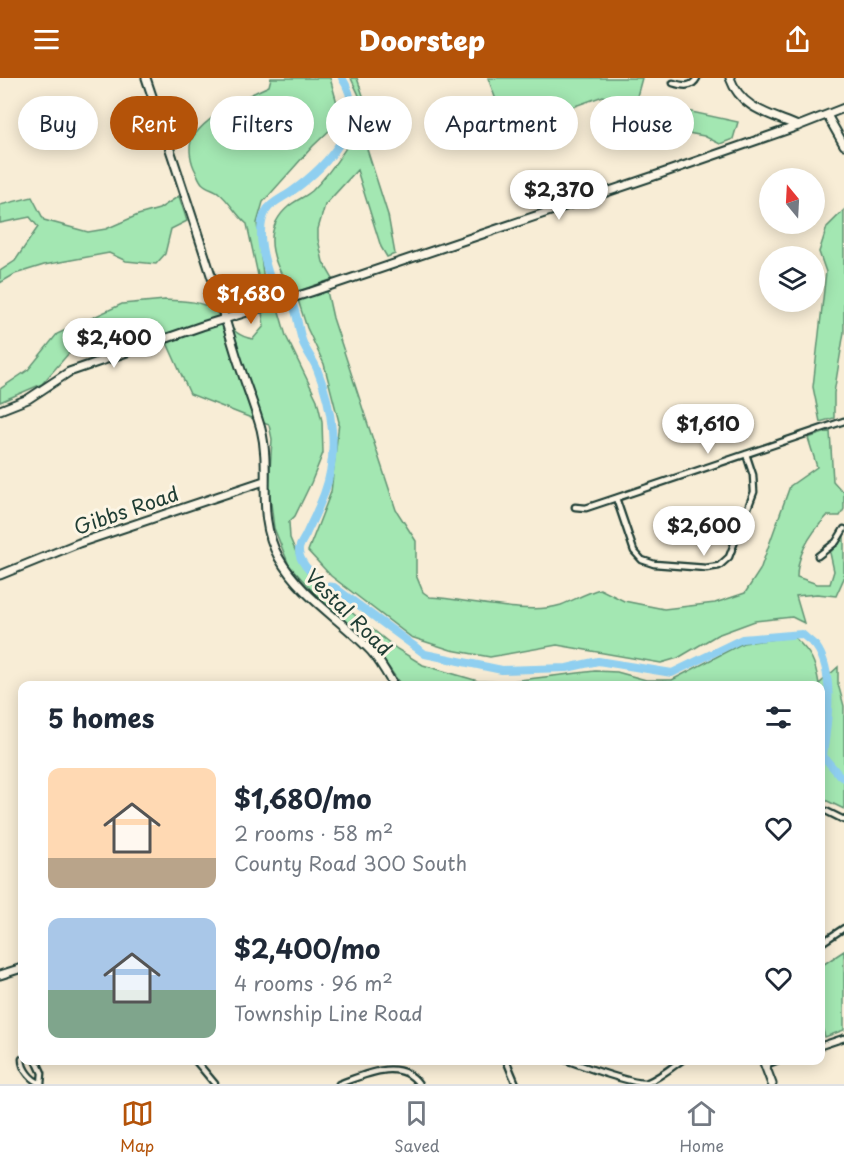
<!DOCTYPE html>
<meta charset="utf-8">
<style>
:root{--surface:#fff;--page:#f6f6f7;--text:#1f2937;--muted:#747a83;--line:#e0e1e3;--accent:#b45309}
body{margin:0;font-family:"Playpen Sans",sans-serif;background:var(--page);color:var(--text);height:100vh;display:flex;flex-direction:column;font-size:22px;white-space:nowrap}
*{box-sizing:border-box;margin:0}
p{font-size:20px;color:var(--muted)}
.icon{flex:none;width:33px;height:33px;fill:none;stroke:currentColor;stroke-width:2;stroke-linecap:round;stroke-linejoin:round}
.map{position:relative;flex:1;overflow:hidden}
.sheet{position:absolute;left:18px;top:603px;width:807px;height:384px;display:flex;flex-direction:column;background:var(--surface);border-radius:12px;box-shadow:0 3px 15px #0003}
.sheet>*{flex:none}
.guide{position:absolute;left:18px;top:18px;width:808px;height:54px;display:flex;gap:12px}
.needle{width:39px;rotate:342deg}
.controls{position:absolute;left:759px;top:90px;display:grid;gap:12px}
.controls a{display:grid;place-items:center;width:66px;height:66px;border-radius:50%;background:var(--surface);box-shadow:0 3px 15px #0003;font-size:30px}
.price{position:absolute;translate:-50% -51px;padding:0 14px;border-radius:21px;background:#fff;color:#222;font-size:20px;line-height:39px;filter:drop-shadow(0 2px 3px #0008)}
.price::after{content:'';position:absolute;left:50%;top:36px;width:18px;height:14px;margin-left:-9px;background:inherit;clip-path:polygon(0 0,100% 0,50% 100%)}
.price.current{background:var(--accent);color:#fff}
ul{padding:0;list-style:none}
li{display:flex;align-items:center;gap:18px;height:150px;padding:0 30px}
li span{display:grid;place-items:center;flex:none;width:168px;height:120px;border-radius:12px;color:#555}
li>.icon{margin-inline-start:auto}
span .icon{width:72px;height:72px;fill:#fffc;stroke-width:1}
li b{font-size:26px}
h2{display:flex;justify-content:space-between;align-items:center;height:72px;padding:0 30px;font-size:26px}
.chip{padding:0 21px;border-radius:27px;background:var(--surface);box-shadow:0 3px 15px #0003;font-size:21px;line-height:54px}
.chip.current{background:var(--accent);color:#fff}
header{display:flex;justify-content:space-between;align-items:center;height:78px;padding:0 30px;background:var(--accent);color:#fff;font-size:27px;font-weight:800}
.tab-bar{display:flex;justify-content:space-around;align-items:center;height:84px;border-top:2px solid var(--line);background:var(--surface);font-size:16px;color:var(--muted)}
.tab-bar a{display:grid;justify-items:center;gap:3px}
.tab-bar .current{color:var(--accent)}
.map>svg:first-child{display:block}
</style>
<header><svg class="icon" aria-label="menu" viewBox="0 0 24 24"><path d="M4 6h16M4 12h16M4 18h16"/></svg>Doorstep<svg class="icon" aria-label="share" viewBox="0 0 24 24"><path d="M12 15V3M7 8l5-5 5 5M5 13v7h14v-7"/></svg></header>
<div class="map">
<svg width="844" height="1006" viewBox="0 0 844 1006">
<rect width="100%" height="100%" fill="#f8edd6"/>
<filter id="ink" filterUnits="userSpaceOnUse"><feTurbulence type="fractalNoise" baseFrequency=".0167" numOctaves="2"/><feDisplacementMap in="SourceGraphic" scale="12" xChannelSelector="R" yChannelSelector="G"/><feConvolveMatrix kernelMatrix="1 2 1 2 8 2 1 2 1" color-interpolation-filters="sRGB"/></filter>
<g filter="url(#ink)">
<!-- green -->
<path fill="#a3e7b2" stroke="#619273" stroke-width="1.5" d="M271,0H330L339,32L334,48L313,68L263,124L257,145L264,204L274,221L269,223L262,216L247,146C236,137 230,124 219,115C215,111 207,110 203,106C200,104 198,98 196,94C191,85 187,69 193,59C209,36 244,19 269,8Z
M351,0H357L368,32L363,49L366,68L388,137L395,176L387,179L381,169L357,92L325,127L318,151V161L323,184L333,201L293,215C274,188 259,153 289,128C296,122 305,119 312,113C328,97 366,49 362,26C360,17 354,8 351,0Z
M488,0H642L636,22L738,44L733,61L720,66L704,58L639,46L603,18L507,52Z
M179,118L187,143L171,151L165,176L156,186L126,183L109,175L44,187L15,196L0,205V193L15,183L38,149L30,139L0,145V127L32,119L44,142L88,154L106,151L138,137L159,131Z
M844,132V254L834,315V340L820,344L813,309L826,194L819,174L827,149Z
M327,213L333,240L396,432L416,463V497L423,514L430,519C466,521 528,538 561,527C574,522 586,515 600,511L624,523L664,531L715,525L745,515L760,492L790,408L817,389L808,360L830,353L833,403L841,412L844,413V431L840,438H827C812,454 797,476 797,499L817,506H830L834,493L830,475L844,458V500L836,518L817,516L796,518L804,545L792,539L755,543L717,557L678,580L661,585L557,567L490,579L451,572L411,559L331,498L308,473L331,414L339,344L324,286L307,250L298,222Z
M165,222C180,223 199,222 212,231C229,242 230,257 253,261L264,248L262,234L278,230L286,258L317,322L322,343L323,375L311,405L295,438L289,444L290,460L301,486L335,521L397,571L423,587L478,603L503,604L595,593L617,594L646,602H672L743,565L794,559C812,576 815,583 819,606L838,589V606L844,628V731L821,720L820,608L401,607L378,574L315,516L289,487L274,450L269,409L272,361L269,347L190,316L163,256L131,264L104,253L76,267L42,306L0,324V311L28,292L57,256L122,226Z
M844,873V952L825,959L821,946V888Z"/>
<g fill="none" stroke-linecap="round" stroke-linejoin="round">
<!-- river -->
<path stroke="#8fcff0" stroke-width="8" d="M342,0C371,44 326,89 291,114C284,119 270,125 266,133C254,154 266,188 273,209C299,219 295,240 302,262C305,272 313,281 317,291C333,330 339,376 324,416C319,429 313,442 307,454C305,460 300,465 299,471C298,485 315,498 324,508L334,509L425,576L502,592L567,590L598,583L672,595L742,561L802,556C806,560 812,564 816,568C836,595 827,647 823,678L840,698L844,700"/>
<!-- street casing -->
<g stroke="#1f3d34" stroke-width="9">
<path id="street" d="M673,5C683,8 692,10 697,0
M616,420L634,473L642,482L654,486L706,490L719,488L729,479L754,414L753,397L746,376
M575,429L586,430L616,420L844,343
M818,478L836,464L844,451
M820,730L844,742
M820,866L844,850
M820,968L844,960
M22,981C22,991 31,1002 40,1005
M36,982L42,995L41,1006
M195,982L215,1006
M506,982L516,1006
M566,982C583,988 631,1006 646,1005C659,1000 671,990 682,982
M765,987L778,982
M339,1006C364,997 400,979 419,1006"/>
</g>
<!-- secondary casing -->
<g stroke="#1f3d34" stroke-width="11">
<path id="secondary" d="M146,0C177,92 208,184 236,277C244,302 254,326 261,351C272,395 255,436 279,480C301,519 341,541 371,573C380,583 387,596 394,608
M730,0C741,31 770,36 798,48
M827,37L844,67
M0,332L28,321L69,294L202,248L311,214L657,97L798,48L844,30
M0,497L79,465L264,403
M0,897L22,890
M763,982L772,1006"/>
</g>
<!-- street -->
<use href="#street" stroke="#fcf5e5" stroke-width="4.5"/>
<!-- secondary -->
<use href="#secondary" stroke="#fcf5e5" stroke-width="7"/>
</g>
</g>
<g text-anchor="middle" dominant-baseline="central" stroke-width="6" stroke-linejoin="round" paint-order="stroke">
<!-- street labels -->
<g font-size="20" fill="#1f3d34" stroke="#fcf5e5">
<text transform="translate(126 432) rotate(-19)">Gibbs Road</text>
<text transform="translate(349 534) rotate(45)">Vestal Road</text>
</g>
</g>
</svg>
<div class="controls">
<a><svg class="needle" viewBox="-14 -14 28 28"><path d="M0-13l5 13h-10z" fill="#e53935"/><path d="M0 13l5-13h-10z" fill="#747a83"/></svg></a>
<a><svg class="icon" aria-label="layers" viewBox="0 0 24 24"><path d="M12 4l9 5-9 5-9-5zM3 14l9 5 9-5"/></svg></a>
</div>
<b class="price" style="left:559px;top:143px">$2,370</b>
<b class="price current" style="left:251px;top:247px">$1,680</b>
<b class="price" style="left:114px;top:291px">$2,400</b>
<b class="price" style="left:708px;top:377px">$1,610</b>
<b class="price" style="left:704px;top:479px">$2,600</b>
<div class="guide">
<a class="chip">Buy</a>
<a class="chip current">Rent</a>
<a class="chip">Filters</a>
<a class="chip">New</a>
<a class="chip">Apartment</a>
<a class="chip">House</a>
</div>
<section class="sheet">
<h2>5 homes<svg class="icon" aria-label="filters" viewBox="0 0 24 24"><path d="M4 7h16M4 17h16"/><circle cx="9" cy="7" r="2"/><circle cx="15" cy="17" r="2"/></svg></h2>
<ul>
<li><span style="background:linear-gradient(#ffd9b3 75%,#b9a48a 0)"><svg class="icon" aria-label="home" viewBox="0 0 24 24"><path d="M3 11l9-7 9 7M6 9v11h12V9"/></svg></span><div><b>$1,680/mo</b><p>2 rooms · 58 m²</p><p>County Road 300 South</p></div><svg class="icon" aria-label="heart" viewBox="0 0 24 24"><path d="M12 20l-8-8c-3-5 5-10 8-4 3-6 11-1 8 4z"/></svg></li>
<li><span style="background:linear-gradient(#a9c7e8 60%,#7fa58c 0)"><svg class="icon" aria-label="home" viewBox="0 0 24 24"><path d="M3 11l9-7 9 7M6 9v11h12V9"/></svg></span><div><b>$2,400/mo</b><p>4 rooms · 96 m²</p><p>Township Line Road</p></div><svg class="icon" aria-label="heart" viewBox="0 0 24 24"><path d="M12 20l-8-8c-3-5 5-10 8-4 3-6 11-1 8 4z"/></svg></li>
</ul>
</section>
</div>
<nav class="tab-bar">
<a class="current"><svg class="icon" aria-label="map" viewBox="0 0 24 24"><path d="M3 6l6-2 6 2 6-2v14l-6 2-6-2-6 2zM9 4v14M15 6v14"/></svg>Map</a>
<a><svg class="icon" aria-label="saved" viewBox="0 0 24 24"><path d="M7 4h10v16l-5-4-5 4z"/></svg>Saved</a>
<a><svg class="icon" aria-label="home" viewBox="0 0 24 24"><path d="M3 11l9-7 9 7M6 9v11h12V9"/></svg>Home</a>
</nav>
